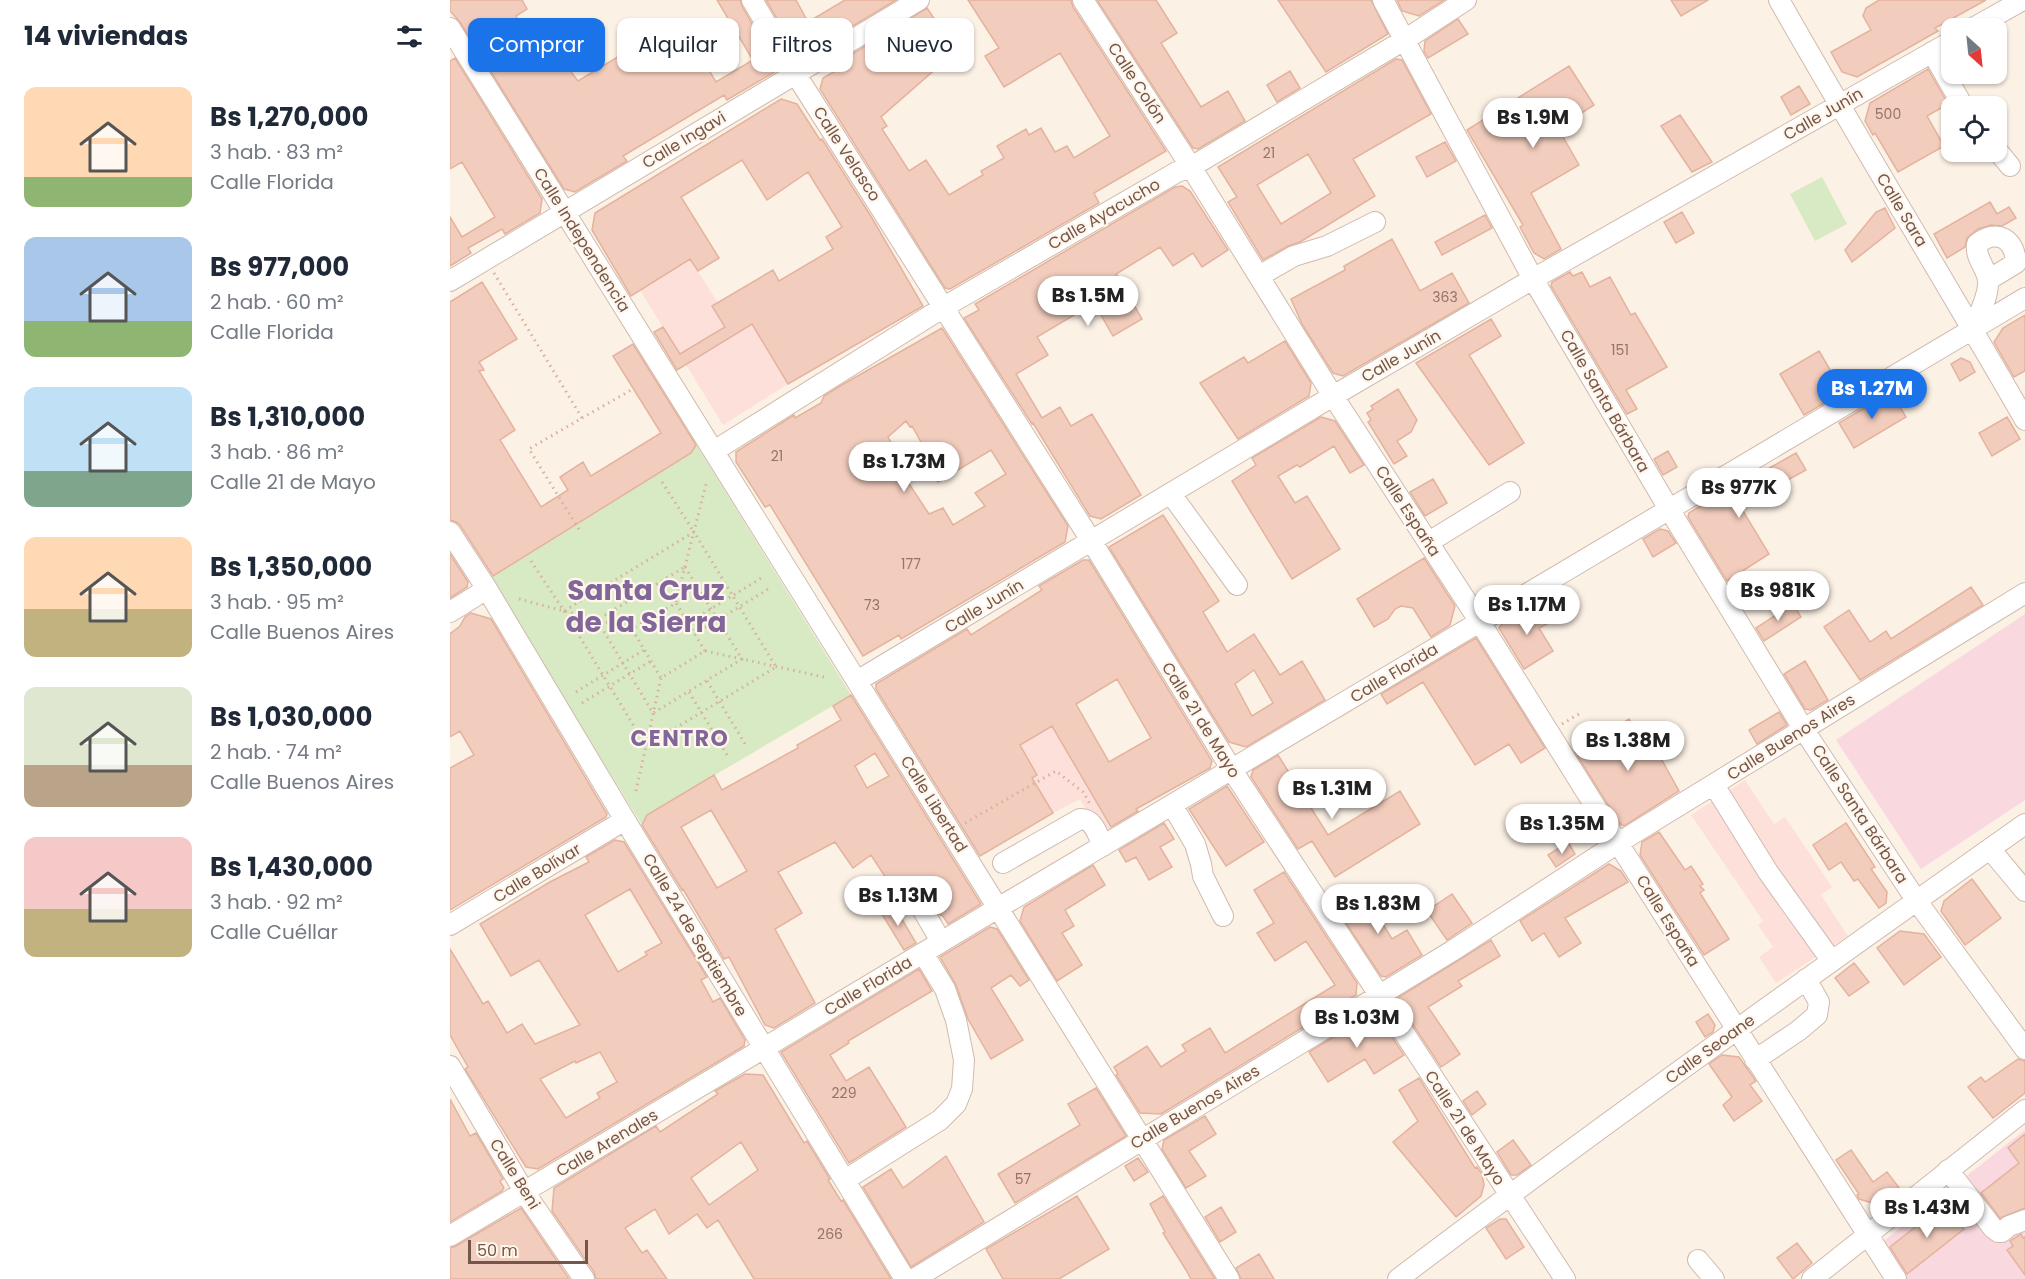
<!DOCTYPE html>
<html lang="es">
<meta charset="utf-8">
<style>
:root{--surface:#fff;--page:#f6f6f7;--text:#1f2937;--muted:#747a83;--accent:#1a73e8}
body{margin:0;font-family:Poppins,sans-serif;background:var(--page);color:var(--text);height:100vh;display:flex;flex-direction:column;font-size:22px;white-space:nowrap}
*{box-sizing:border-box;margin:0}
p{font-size:20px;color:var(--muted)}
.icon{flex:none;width:33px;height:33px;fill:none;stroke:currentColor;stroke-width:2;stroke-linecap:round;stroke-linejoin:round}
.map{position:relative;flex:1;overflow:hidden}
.panel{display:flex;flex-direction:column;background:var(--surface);width:450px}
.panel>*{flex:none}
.banner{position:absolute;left:18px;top:18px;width:570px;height:54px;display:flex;gap:12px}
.needle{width:39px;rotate:153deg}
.buttons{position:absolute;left:1491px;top:18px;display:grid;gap:12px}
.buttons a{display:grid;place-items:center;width:66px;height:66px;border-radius:12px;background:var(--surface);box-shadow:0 2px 4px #0004;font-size:30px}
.scale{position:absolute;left:18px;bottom:15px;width:120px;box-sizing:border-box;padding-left:6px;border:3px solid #75564a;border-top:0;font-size:16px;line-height:21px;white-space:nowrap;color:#75564a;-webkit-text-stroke:4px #fff6ec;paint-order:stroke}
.price{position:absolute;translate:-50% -51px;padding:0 14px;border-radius:21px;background:#fff;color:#222;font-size:20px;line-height:39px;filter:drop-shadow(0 2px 3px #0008)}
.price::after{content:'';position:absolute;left:50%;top:36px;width:18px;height:14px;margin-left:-9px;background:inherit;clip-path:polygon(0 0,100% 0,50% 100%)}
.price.active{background:var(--accent);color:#fff}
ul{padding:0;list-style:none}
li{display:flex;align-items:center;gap:18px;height:150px;padding:0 24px}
li span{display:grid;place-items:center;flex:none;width:168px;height:120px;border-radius:12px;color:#555}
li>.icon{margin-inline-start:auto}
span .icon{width:72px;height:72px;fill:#fffc;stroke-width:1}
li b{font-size:26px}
h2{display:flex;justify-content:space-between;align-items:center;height:72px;padding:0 24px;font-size:26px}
.pill{padding:0 21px;border-radius:12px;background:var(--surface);box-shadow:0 2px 4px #0004;font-size:21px;line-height:54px}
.pill.active{background:var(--accent);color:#fff}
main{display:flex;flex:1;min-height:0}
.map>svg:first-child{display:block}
</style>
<main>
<section class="panel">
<h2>14 viviendas<svg class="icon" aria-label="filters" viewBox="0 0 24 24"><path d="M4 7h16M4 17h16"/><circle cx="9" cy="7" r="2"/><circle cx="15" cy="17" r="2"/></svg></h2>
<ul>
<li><span style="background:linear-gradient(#ffd9b3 75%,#8fb573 0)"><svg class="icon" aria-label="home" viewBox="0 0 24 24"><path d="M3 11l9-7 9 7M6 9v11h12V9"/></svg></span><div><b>Bs 1,270,000</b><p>3 hab. · 83 m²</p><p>Calle Florida</p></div></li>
<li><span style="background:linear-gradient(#a9c7e8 70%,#8fb573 0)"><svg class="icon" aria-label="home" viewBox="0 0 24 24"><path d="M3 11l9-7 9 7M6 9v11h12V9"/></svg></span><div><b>Bs 977,000</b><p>2 hab. · 60 m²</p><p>Calle Florida</p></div></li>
<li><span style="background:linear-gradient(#bfe0f5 70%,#7fa58c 0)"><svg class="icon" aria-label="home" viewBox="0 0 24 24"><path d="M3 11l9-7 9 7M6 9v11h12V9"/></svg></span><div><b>Bs 1,310,000</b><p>3 hab. · 86 m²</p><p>Calle 21 de Mayo</p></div></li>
<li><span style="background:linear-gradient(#ffd9b3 60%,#c2b280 0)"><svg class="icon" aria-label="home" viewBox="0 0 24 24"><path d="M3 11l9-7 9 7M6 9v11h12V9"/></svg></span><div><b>Bs 1,350,000</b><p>3 hab. · 95 m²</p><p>Calle Buenos Aires</p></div></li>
<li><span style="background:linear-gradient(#dfe7d0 65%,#b9a48a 0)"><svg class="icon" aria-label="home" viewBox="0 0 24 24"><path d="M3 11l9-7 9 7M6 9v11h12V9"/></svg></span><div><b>Bs 1,030,000</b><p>2 hab. · 74 m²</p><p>Calle Buenos Aires</p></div></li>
<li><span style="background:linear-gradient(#f6c9c9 60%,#c2b280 0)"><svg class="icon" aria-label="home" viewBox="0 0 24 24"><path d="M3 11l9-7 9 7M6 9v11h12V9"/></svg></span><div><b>Bs 1,430,000</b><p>3 hab. · 92 m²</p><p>Calle Cuéllar</p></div></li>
</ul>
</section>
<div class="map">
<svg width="1575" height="1279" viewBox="0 0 1575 1279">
<rect width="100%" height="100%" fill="#fcf1e5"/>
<!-- commercial -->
<path fill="#fde0d9" d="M240,259L268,303L284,294L338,384L273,425L190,290Z
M602,726L662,831L652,837L630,799L603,813L589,790L516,833L508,821L587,775L570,745Z
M1295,780L1324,824L1335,817L1382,887L1371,895L1398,936L1326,983L1309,957L1323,947L1308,925L1313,921L1241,815Z"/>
<!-- medical -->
<path fill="#fad8df" d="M1575,614V800L1471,869L1386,740Z
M1575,1130V1279H1454L1436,1252L1435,1240Z"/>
<!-- green -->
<path fill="#d7eac3" d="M1372,177L1397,224L1365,241L1340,194Z
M246,444L401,695L197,815L192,825L46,588L37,579L241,453Z"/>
<!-- building -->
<path fill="#f2cdbd" stroke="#e4b29d" stroke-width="1.5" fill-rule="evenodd" d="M0,0H72L77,9L66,16L81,42L100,30L117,57L112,60L128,81L229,20L266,82L303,60L267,0H290L292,6L328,70L277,100L274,95L173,156L177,161L125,192L114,189L10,22L0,11Z
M316,0H346L358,22L395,0H446L356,54L347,53Z
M518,0H621L623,7L716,151L644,193L649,203L500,289L495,288L370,89L373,78L394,66L391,61L477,8L506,51L431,117L437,126L432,129L459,171L476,160L499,195L533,175L531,171L554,158L547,146L576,129L579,135L591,128L605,152L617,146L624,158L660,136L610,53L554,87L535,56L549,48Z
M647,0H706L727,33L711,43L751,107L778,91L795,121L748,149L743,148Z
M828,0H921L938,34L876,72Z
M947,0H994L969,16L952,11Z
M1221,0H1258L1231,16Z
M1429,0H1536L1485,28L1488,31L1407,77L1392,72L1381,52L1421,30L1413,16L1416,8Z
M1008,19L1018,34L978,58L974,51L975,41Z
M5,58L92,199L90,213L55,234L52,229L18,248L21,253L0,266V217L12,237L45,217L12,162L0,169V61Z
M946,59L952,60L981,114L903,159L925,196L850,242L838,246L813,260L778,202L787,197L768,167ZM858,154L881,193L831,224L807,185Z
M1119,66L1144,105L1108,128L1129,165L1081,193L1111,249L1094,259L1084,253L1070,227L1073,225L1017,130Z
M1478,69L1498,104L1477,116L1494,146L1448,172L1425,133L1423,135L1415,121L1420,103Z
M840,71L850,88L827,102L817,85Z
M1349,86L1360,104L1341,115L1331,97Z
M331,99L347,104L370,140L372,139L422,218L473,306L338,384L302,324L227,370L204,332L213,327L230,354L275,327L262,306L323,270L329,281L383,249L376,237L392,227L358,172L317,200L292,160L231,197L269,258L248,271L240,259L181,296L142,230L145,213Z
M1230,115L1262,162L1242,172L1211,126Z
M995,142L1006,161L977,177L966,157Z
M732,186L740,191L778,250L752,267L743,253L723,266L710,247L666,274L692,319L663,336L644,303L587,337L598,355L566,374L592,418L610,407L621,426L642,414L691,495L651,519L640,516L583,423L582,424L514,318L529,310L525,304L725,187Z
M1540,202L1547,214L1559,207L1566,218L1552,226L1541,225L1528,229L1517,238L1515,247L1497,258L1484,234Z
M1435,208L1445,228L1402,262L1395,250L1426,212Z
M1232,212L1244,233L1226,243L1214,222Z
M1035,215L1042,228L992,255L985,242Z
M942,239L970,291L1002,273L1019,303L893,376L883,373L852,324L841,299L895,270L894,266Z
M1120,272L1123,276L1132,272L1140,287L1160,277L1181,315L1185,313L1217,367L1176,390L1187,409L1177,414L1101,286L1102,282Z
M32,282L67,339L29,362L34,370L29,371L65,430L50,440L91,507L118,490L110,477L133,462L141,476L211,433L163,356L183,344L246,445L241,453L43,576L10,525L6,522L0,520V302Z
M1575,315V371L1564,377L1544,342L1553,328Z
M1041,319L1051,336L1019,355L1074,443L1039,465L966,363Z
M492,328L618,526L615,542L451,639L449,635L413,656L320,505L315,507L286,462V452L344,415L345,418L371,403L374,396L390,386ZM456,421L460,427L462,426L481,460L476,463L488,482L541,450L556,474L525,493L535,506L503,525L493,508L479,514L440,455L446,451L438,437Z
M835,341L861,383L859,396L788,439L750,383L794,357L798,363Z
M1369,351L1393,392L1354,415L1330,374Z
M1511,358L1520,362L1525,372L1510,381L1501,364Z
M948,389L967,420L961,432L947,441L957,456L944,464L918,422L921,420L917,413L923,409L921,406Z
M1441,392L1456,417L1404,448L1389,423Z
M871,417L885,421L914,465L900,473L884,446L850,467L847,465L828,476L845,503L857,496L890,549L842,579L782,481L806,465L802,458Z
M1557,417L1570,439L1542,456L1529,433Z
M1218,451L1227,467L1213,475L1204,459Z
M1346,453L1356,470L1290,506L1319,554L1277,581L1238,517L1239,513L1305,472L1307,475Z
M983,479L997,503L975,516L960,492Z
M713,515L769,601L753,612L777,652L804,634L830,675L852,661L875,700L796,747L779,742L659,547ZM804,670L823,703L802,716L785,684Z
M1210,529L1218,531L1226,543L1203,557L1193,539Z
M0,554L18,582L17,587L0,598Z
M974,558L1005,606L1000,625L981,637L963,608L951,606L945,609L938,619L924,627L907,599Z
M633,560H639L762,761L760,768L686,809L688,811L661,827L602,726L570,745L587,775L582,778L603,813L530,856L426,689V684L517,629L521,635L592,590L589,586ZM667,679L701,738L659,762L626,704Z
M1521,587L1533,605L1410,680L1374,627L1399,610L1420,642L1436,631L1441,639Z
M1087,603L1099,623L1089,628L1103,651L1074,669L1049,628L1054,622Z
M1343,604L1351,617L1314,641L1306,628Z
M21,613L41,619L157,814L156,817L0,910V768L24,755L10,731L0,737V634L10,626L15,617Z
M1026,638L1095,748L1071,763L1059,744L1025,765L973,682L937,704L931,694Z
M1355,661L1378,700L1361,710L1355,709L1334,674Z
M401,695L531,904L498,924L493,916L489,914L470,885L463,883L457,885L453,890V899L451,901L421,855L403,868L385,842L328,872L352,913L325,929L365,1003L324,1028L315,1025L279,957L274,959L233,889L232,890L192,825L197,815L264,775L272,790L348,748L347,745L391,720L383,706ZM425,753L439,776L417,788L405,766ZM261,810L297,871L267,888L231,827Z
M1329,712L1337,725L1307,744L1299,730Z
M1179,719L1190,738L1199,732L1211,752L1208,753L1229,791L1174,826L1170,824L1125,752Z
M828,755L878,835L950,791L970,824L885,877L862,841L848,849L801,777L803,770Z
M777,786L814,842L776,866L739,809Z
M714,823L724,839L710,847L722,867L699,880L686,857L676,862L669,850Z
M1396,823L1425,867L1421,869L1437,892L1436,903L1429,908L1408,879L1404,881L1391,862L1379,870L1363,845Z
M1209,832L1235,870L1241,866L1253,884L1250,886L1254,890L1250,893L1279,939L1254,955L1190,855L1192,842Z
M165,840L174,842L257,977L251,980L263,1002L270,998L295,1040L294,1046L88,1169L76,1167L15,1069L18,1067L0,1035V949L33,1004L38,1001L57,1033L72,1024L85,1044L130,1025L89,960L61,976L30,924L100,882L139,862L136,857ZM180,889L212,943L195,952L197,955L168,972L135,915ZM150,1052L167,1082L147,1093L150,1098L116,1118L90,1079L125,1061L126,1063Z
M1118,842L1125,854L1106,867L1098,855Z
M1159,864L1171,871L1178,882L1115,918L1131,943L1109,957L1094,933L1082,941L1070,921Z
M643,865L655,885L615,910L624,926L612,933L632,965L607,981L570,921L574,907Z
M834,872L907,983L906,995L711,1114L690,1113L666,1075L668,1074L664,1067L697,1046L711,1067L736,1051L732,1045L760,1028L775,1053L885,985L856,941L825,961L807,933L824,923L804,890Z
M1522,879L1551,918L1515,945L1491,911L1494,901Z
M928,886L937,899L923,908L942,939L957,930L972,955L936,977L931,976L888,911Z
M1002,894L1022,923L997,940L977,911Z
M443,904L466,943L454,950L430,911Z
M540,927L547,929L579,980L570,986L561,975L541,988L573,1040L541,1059L518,1019L506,985L490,957Z
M1450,931L1474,934L1491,957L1454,985L1427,948Z
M1041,940L1050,956L1008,981L1012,986L978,1007L1010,1054L991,1067L946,999Z
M1404,963L1419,982L1399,996L1385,978Z
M469,969L482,991L398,1041L399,1043L380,1055L396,1081L419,1067L456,1127L399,1163L331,1052Z
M925,1012L954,1055L924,1074L915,1059L878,1082L859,1052Z
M1258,1014L1265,1025L1263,1032L1255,1037L1246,1022Z
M1272,1055L1289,1057L1306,1081L1300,1085L1312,1101L1284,1121L1273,1105L1282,1097L1259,1064Z
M1568,1059L1575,1061V1093L1543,1118L1518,1087L1531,1077L1535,1082Z
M295,1074L313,1075L354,1143L357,1141L380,1179L378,1180L391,1201L393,1200L441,1279H304L268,1220L257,1228L247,1214L219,1234L205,1209L175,1228L192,1253L197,1250L217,1279H146L144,1272L102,1211L104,1188L206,1126L210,1132L268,1094L265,1091ZM291,1142L308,1170L259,1205L241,1178Z
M969,1078L1025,1168L1027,1167L1032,1174L1034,1185L1031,1196L1006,1217L943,1142L968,1121L949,1090Z
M646,1088L676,1136L565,1203L548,1174L630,1125L618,1104Z
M1027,1091L1036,1104L1022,1115L1013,1101Z
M0,1099L20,1136L26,1133L53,1179L50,1181L54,1188L52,1191L0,1222Z
M755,1116L766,1134L739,1151L756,1176L736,1188L712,1149L714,1140Z
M1575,1134V1208L1550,1218L1531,1193L1569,1163L1558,1148Z
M1063,1140L1081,1165L1067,1175H1061L1047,1152Z
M1401,1150L1423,1182L1437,1172L1450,1189L1429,1205L1409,1199L1407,1195L1409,1194L1386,1160Z
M496,1156L534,1222L461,1267L413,1187L441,1169L453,1188Z
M688,1158L698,1172L684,1181L675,1166Z
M627,1196L659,1249L609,1279H553L536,1249Z
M713,1196L765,1279H741L736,1270L713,1233L715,1232L700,1204Z
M1495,1204L1514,1229L1457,1274L1440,1247Z
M771,1207L786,1232L770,1242L755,1217Z
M71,1208L119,1279H0V1248L6,1246Z
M1050,1219H1056L1074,1247L1056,1259L1036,1228Z
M1571,1234L1573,1238L1575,1237V1275L1557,1250L1563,1246L1560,1241Z
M1347,1243L1362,1263L1343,1279L1327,1258Z
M809,1254L824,1279H791L786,1268Z"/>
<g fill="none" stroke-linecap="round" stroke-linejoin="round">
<!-- minor casing -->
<g stroke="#d0baae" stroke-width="22">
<path id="minor" d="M302,0L345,73L642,542L782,770L1115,1279
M633,0L741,167L883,396L1030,622L1168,843L1446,1279
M933,0L1083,279L1219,509L1354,730L1466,900L1575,1049
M1329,0C1409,141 1494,279 1575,420
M0,28L779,1279
M1523,28L1573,0
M1482,52L1513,106
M1546,149L1560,166
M809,276L844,256L877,246L925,222
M0,281L469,0
M1523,329C1528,315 1539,297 1538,281C1537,268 1525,259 1527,244C1547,228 1565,239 1566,263L1538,280
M264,451L494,307L727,172L741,167L956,39L1016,0
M721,494L787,585
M0,532L37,589L184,835L455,1279
M979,542L1060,492
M0,612L37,589
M407,681L883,396L1083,279L1502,41
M1264,785L1318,872L1381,960
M722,805L745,844L751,864L753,876L773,916
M1540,849L1575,891
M553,863L630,819C644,818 648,836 653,846
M464,895L485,931L490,943
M0,925L175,820
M1305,1060L1348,1031L1367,1015L1369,1002L1356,979
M0,1066L75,1193L134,1279
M1498,1170L1543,1228L1548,1232H1552L1559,1226L1575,1220
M395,1180L490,1120L506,1104L512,1089L514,1060L506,1020L495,989L473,953
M0,1236L548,908L1575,298
M1248,1260L1264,1279
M464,1279L1002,951L1168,843L1575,593
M948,1279C1154,1123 1364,973 1575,824
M1362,1279L1575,1110"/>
</g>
<!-- path -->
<path stroke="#d7b0a0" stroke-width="3" stroke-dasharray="1.5 4.5" stroke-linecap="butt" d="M44,273L132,418L79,449L130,531
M132,418L183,389
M212,482L244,532
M81,561L114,611L196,746L326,667L244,532L114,611
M235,567L292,659L203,713L147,620Z
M69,599L182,629
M226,602L256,484
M238,623L313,577
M245,634L320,588
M255,651L226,603L182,629L211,678L255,651L374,677
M257,681L297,747
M126,692L194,650
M239,692L279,758
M132,703L201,661
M1112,724L1129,714
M186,791L211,678
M515,823L606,771L633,792L640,804"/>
<!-- minor -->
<use href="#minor" stroke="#fff" stroke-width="20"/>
</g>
<g text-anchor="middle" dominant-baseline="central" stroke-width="4.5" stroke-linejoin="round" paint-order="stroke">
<!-- number labels -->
<g font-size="14" fill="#947467">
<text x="1438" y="114">500</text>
<text x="819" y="153">21</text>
<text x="995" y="297">363</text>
<text x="1170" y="350">151</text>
<text x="327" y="456">21</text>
<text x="461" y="564">177</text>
<text x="422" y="605">73</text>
<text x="394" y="1093">229</text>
<text x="573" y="1179">57</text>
<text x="380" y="1234">266</text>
</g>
<!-- street labels -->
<g font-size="16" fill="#75564a" stroke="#fff6ec">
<text transform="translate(687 83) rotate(57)">Calle Colón</text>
<text transform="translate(1373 114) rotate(-30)">Calle Junín</text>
<text transform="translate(234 140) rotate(-31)">Calle Ingavi</text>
<text transform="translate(397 154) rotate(57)">Calle Velasco</text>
<text transform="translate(1452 210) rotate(59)">Calle Sara</text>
<text transform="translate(654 214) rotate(-30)">Calle Ayacucho</text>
<text transform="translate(132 240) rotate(58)">Calle Independencia</text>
<text transform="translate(951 356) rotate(-30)">Calle Junín</text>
<text transform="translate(1155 401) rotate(60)">Calle Santa Bárbara</text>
<text transform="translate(958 511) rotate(57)">Calle España</text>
<text transform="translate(534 606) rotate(-31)">Calle Junín</text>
<text transform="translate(944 673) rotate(-31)">Calle Florida</text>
<text transform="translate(751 720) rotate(58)">Calle 21 de Mayo</text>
<text transform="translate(1341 737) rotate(-32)">Calle Buenos Aires</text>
<text transform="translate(484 804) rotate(58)">Calle Libertad</text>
<text transform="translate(1410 814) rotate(57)">Calle Santa Bárbara</text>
<text transform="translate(87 873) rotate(-31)">Calle Bolívar</text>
<text transform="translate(1218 921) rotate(58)">Calle España</text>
<text transform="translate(245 935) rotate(59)">Calle 24 de Septiembre</text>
<text transform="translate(418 986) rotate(-31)">Calle Florida</text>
<text transform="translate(1260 1049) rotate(-36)">Calle Seoane</text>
<text transform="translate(745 1107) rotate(-31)">Calle Buenos Aires</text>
<text transform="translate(1015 1128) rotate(57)">Calle 21 de Mayo</text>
<text transform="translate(157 1143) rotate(-31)">Calle Arenales</text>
<text transform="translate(65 1174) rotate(58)">Calle Beni</text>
</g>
<!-- district labels -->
<g font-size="22" font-weight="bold" letter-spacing="1.5" fill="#836699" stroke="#fff6ec">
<text x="230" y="738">CENTRO</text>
</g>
<!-- town labels -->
<g font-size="28" font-weight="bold" fill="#836699" stroke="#fff6ec">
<text x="196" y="590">Santa Cruz<tspan x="196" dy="32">de la Sierra</tspan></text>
</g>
</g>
</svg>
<div class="buttons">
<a><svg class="needle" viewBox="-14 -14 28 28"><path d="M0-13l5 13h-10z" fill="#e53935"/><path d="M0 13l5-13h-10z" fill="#747a83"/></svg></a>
<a><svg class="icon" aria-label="locate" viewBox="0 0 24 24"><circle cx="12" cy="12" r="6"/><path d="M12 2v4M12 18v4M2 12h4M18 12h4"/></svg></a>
</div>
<div class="scale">50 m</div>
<b class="price" style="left:1083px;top:149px">Bs 1.9M</b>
<b class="price" style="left:638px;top:327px">Bs 1.5M</b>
<b class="price active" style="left:1422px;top:420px">Bs 1.27M</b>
<b class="price" style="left:454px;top:493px">Bs 1.73M</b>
<b class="price" style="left:1289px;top:519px">Bs 977K</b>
<b class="price" style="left:1328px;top:622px">Bs 981K</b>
<b class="price" style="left:1077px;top:636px">Bs 1.17M</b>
<b class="price" style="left:1178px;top:772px">Bs 1.38M</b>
<b class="price" style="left:882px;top:820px">Bs 1.31M</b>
<b class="price" style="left:1112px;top:855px">Bs 1.35M</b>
<b class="price" style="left:448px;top:927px">Bs 1.13M</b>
<b class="price" style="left:928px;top:935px">Bs 1.83M</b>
<b class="price" style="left:907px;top:1049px">Bs 1.03M</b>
<b class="price" style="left:1477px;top:1239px">Bs 1.43M</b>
<div class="banner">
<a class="pill active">Comprar</a>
<a class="pill">Alquilar</a>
<a class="pill">Filtros</a>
<a class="pill">Nuevo</a>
</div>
</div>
</main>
